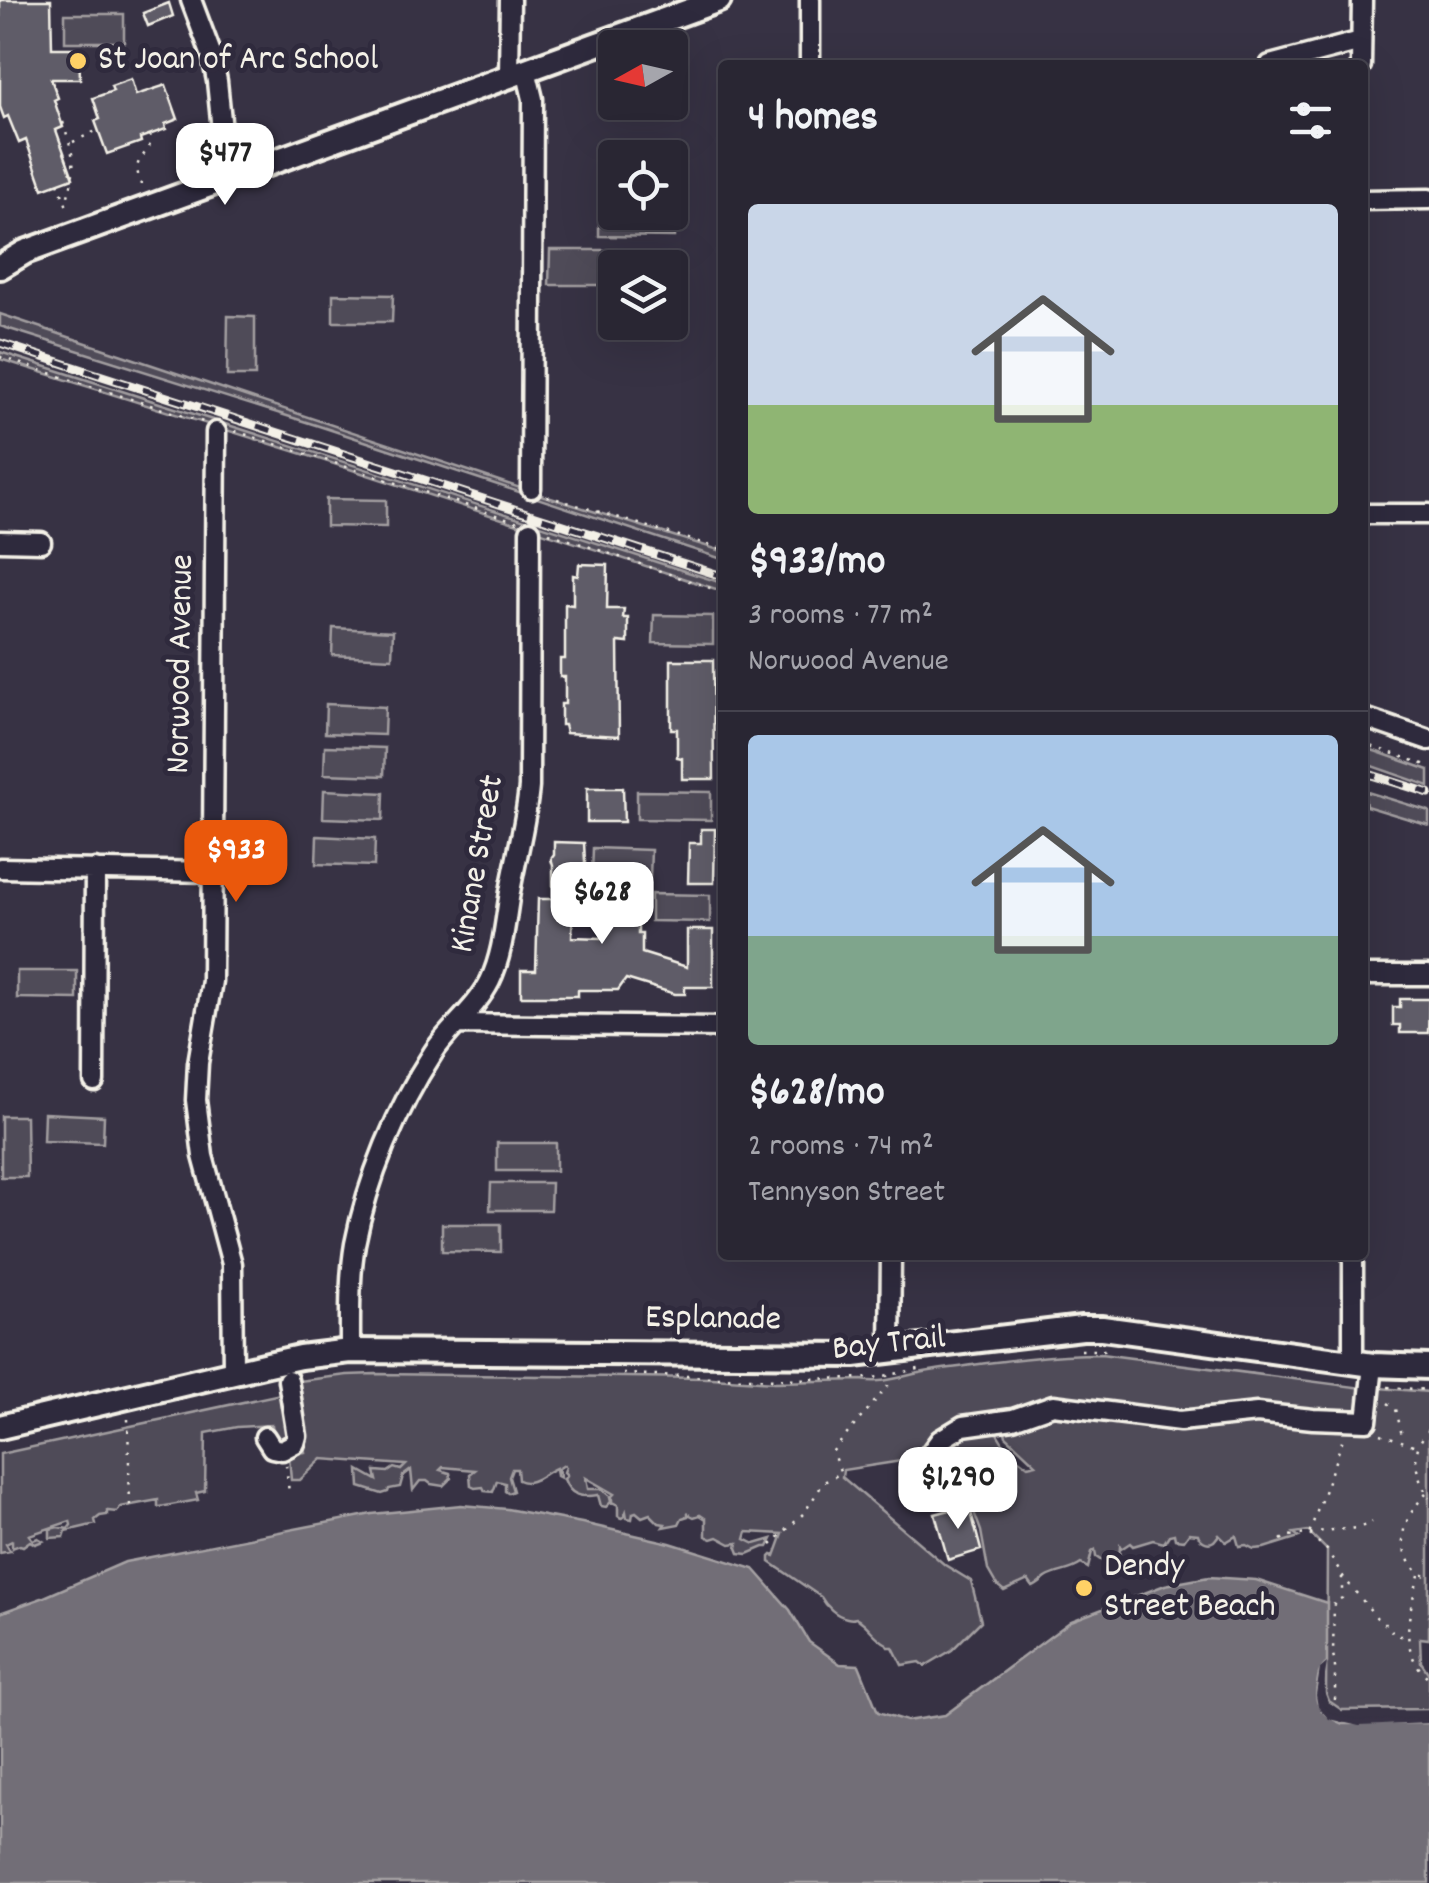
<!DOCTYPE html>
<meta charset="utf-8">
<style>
:root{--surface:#292633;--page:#312e3b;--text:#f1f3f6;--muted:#a5a5ac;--line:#45434e;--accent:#ea580c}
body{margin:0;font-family:Dekko,sans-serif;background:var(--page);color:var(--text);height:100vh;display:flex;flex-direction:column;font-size:38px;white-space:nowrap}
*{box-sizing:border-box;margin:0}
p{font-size:32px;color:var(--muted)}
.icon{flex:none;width:55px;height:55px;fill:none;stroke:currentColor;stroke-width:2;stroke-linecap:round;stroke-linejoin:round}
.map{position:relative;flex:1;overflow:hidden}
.drawer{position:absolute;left:718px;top:60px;width:650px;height:1200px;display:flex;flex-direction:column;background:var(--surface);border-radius:10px;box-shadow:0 10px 40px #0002,0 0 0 2px var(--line)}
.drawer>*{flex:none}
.needle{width:65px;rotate:262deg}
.tools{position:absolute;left:598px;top:30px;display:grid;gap:20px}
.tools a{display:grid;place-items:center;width:90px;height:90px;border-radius:10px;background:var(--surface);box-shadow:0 10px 40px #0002,0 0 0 2px var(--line);font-size:50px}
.price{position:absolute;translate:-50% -85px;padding:0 22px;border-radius:20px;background:#fff;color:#222;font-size:32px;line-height:65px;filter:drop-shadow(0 2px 5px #0008)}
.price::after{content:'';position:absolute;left:50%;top:60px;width:30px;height:22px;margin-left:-15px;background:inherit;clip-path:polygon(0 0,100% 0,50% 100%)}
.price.active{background:var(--accent);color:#fff}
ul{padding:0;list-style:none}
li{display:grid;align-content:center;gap:20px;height:530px;padding:0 30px}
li+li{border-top:2px solid var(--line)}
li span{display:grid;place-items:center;height:310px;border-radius:10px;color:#555}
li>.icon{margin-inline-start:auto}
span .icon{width:180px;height:180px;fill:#fffc;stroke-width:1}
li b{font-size:42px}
h2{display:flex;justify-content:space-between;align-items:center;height:120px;padding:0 30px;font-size:42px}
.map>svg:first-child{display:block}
</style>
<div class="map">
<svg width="1429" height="1883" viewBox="0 0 1429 1883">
<rect width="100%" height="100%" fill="#373244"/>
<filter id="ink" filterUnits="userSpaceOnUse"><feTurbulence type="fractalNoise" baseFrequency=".01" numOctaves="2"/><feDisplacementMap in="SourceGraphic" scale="20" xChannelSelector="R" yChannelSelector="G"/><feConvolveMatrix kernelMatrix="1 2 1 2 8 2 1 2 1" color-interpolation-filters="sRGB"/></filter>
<g filter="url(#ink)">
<!-- green -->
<path fill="#504b59" stroke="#a29ea0" stroke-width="2.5" d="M65,14H124V42H65Z
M599,201H615V212H670V201H674V237L599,236Z
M550,250H623V267L615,268V285H549Z
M333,294L393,295L392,322H333Z
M0,314L541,495L722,551V559L319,426L0,326Z
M228,316L255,317V376H227Z
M0,352L722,583V591L319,459L0,359Z
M326,499L386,500V527L326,526Z
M654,615L713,616V644L653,643Z
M333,628L393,631L392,658L332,655Z
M326,704L385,707L384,735L325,733Z
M325,746L385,748L384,776L324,774Z
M1366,748L1429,770V786L1363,763Z
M324,790L384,793L383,820L323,818Z
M637,791L711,792V820L637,819Z
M1364,791L1429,811V825L1366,806Z
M317,836L375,839L374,866L316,864Z
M593,848L651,850L650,878L592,876Z
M651,894L710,895V922L651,921Z
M17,971H77V999L17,998Z
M44,1113L104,1116L103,1143L43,1141Z
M1,1116H26L27,1177H1Z
M497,1143H556V1171H497Z
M491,1183H551L550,1210H490Z
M442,1224H501V1252L442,1251Z
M1101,1354L1363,1388L1364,1408L1336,1415L1169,1417L1012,1412L992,1416L972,1415L940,1430L914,1459L843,1470L842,1477L945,1565L971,1581L981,1621L952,1650L925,1666L920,1662L902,1665L893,1647H888L887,1644C875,1638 871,1629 862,1622C853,1614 858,1621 847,1618C836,1616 826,1606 821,1597L770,1562V1557L772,1555L775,1556L783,1534L747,1532L745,1539L755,1544L772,1539L768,1547H764L748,1554L739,1553L737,1548L738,1543L731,1544L718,1537L712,1539L706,1536V1519L700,1515L694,1517L688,1514V1516L682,1518L679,1524L663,1527L665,1524L659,1523L650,1514L642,1517L636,1512L633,1513L632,1519L627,1518L626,1512L624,1517L621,1518L618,1516V1505L612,1502V1496L614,1494L586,1478L588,1489H601L610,1496L611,1502L606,1507L601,1506L598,1495C581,1498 570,1496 564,1479L567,1475L564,1472L566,1467L564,1465L558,1469L561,1478L557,1476L556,1468C543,1473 532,1487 518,1480L517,1469H512L509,1477L513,1491L508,1493L505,1491V1483L497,1481L493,1492L485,1491L483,1487L475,1488L471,1486L470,1474L475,1470L443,1467L440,1470L450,1473L451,1478L443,1486L431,1484L427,1481H420L413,1490L411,1470L403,1476L400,1487L389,1489L388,1492L382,1494L360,1487L359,1470L377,1480L375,1471L388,1472L394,1468L401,1470L406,1465L322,1459L300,1480H291L289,1455L305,1452L295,1391L299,1381L347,1375L376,1374L712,1378L775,1382L862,1380C885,1385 907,1374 930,1371C987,1363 1043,1354 1101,1354Z
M1379,1388L1429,1392V1639L1420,1638L1421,1662L1429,1674V1709L1342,1710L1329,1701L1326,1693L1327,1550L1308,1531L1294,1533L1299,1537L1264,1548L1254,1549L1246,1545L1239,1546L1236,1536L1226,1542L1219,1535C1217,1537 1216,1539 1214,1541C1207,1546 1199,1539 1198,1534L1189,1533L1184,1540L1175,1539L1174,1534L1169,1535L1164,1543L1153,1540L1133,1546L1130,1543L1121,1549L1120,1547L1119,1558L1112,1556L1102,1561L1096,1557L1095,1550L1092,1552L1088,1568L1081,1564C1070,1572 1057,1571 1046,1578C1042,1581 1038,1585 1033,1587L1028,1580L1004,1591L996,1584L988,1570L981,1531L971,1504L952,1477L941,1448L970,1432L994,1428C1007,1451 1008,1451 1028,1466L1036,1464L1006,1436L1004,1428L1054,1410L1146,1424L1172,1432L1241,1419L1345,1429L1377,1418Z
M285,1393L290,1434L274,1441L272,1425L237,1427L206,1433L205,1491L196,1493L198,1500L160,1507L158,1506V1500L121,1507L117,1512L107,1511V1515L100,1516L95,1520L96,1524L66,1531L64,1537L50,1538V1529L58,1527L68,1529L71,1525L70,1521L29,1535L33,1540L38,1538L43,1541L35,1544L30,1541L23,1546L20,1545L12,1548V1541L6,1544L10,1551L0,1553V1454Z"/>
<!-- water -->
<path fill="#726e77" stroke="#a6a2a4" stroke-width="2.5" d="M461,1505L507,1509L582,1523L670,1543L754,1569L790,1610L809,1642L840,1664L859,1665L878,1712L907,1721L945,1715L1071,1621L1165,1585L1209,1577L1256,1580L1327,1603V1663C1319,1670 1318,1675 1317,1686C1313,1707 1324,1716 1343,1724L1429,1723V1883H0V1613L42,1598L125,1562L372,1514Z"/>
<!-- pier -->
<path fill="#373244" d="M1327,1663L1321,1700L1322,1705L1332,1714L1360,1721L1429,1718V1723L1359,1726L1329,1719L1318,1707L1316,1695L1320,1669Z"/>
<!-- building -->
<path fill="#5f5c67" stroke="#f4f1e8" stroke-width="2.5" d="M0,0H51L52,48H79L80,79H51L58,98L54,100L63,127L56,130L73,178L43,189L26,140L19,143L8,116L4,118L0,107Z
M169,3L173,16L148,26L143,13Z
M131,79L136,95L166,85L178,119L165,124L166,129L140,138L141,142L107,154L95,121L100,119L93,98L113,91L111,86Z
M579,564L608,565L607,609H624L623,618H628V643L618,642L619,736L566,733L564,725H561V704H565V677H560V659H565V604L573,605V575L578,576Z
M671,660H713L714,779H682V758L677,757V729H671Z
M587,788H623L624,822H587Z
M701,829H715L714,883H688L689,843H701Z
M554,842L584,843L585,862L583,880H574L572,937L602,938V924H636L638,926V934H642V953L687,967V930H713V987H685V994H675L626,979L618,990H578V996H521V970H536L538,899H553V866L551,859L554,855Z
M1400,999H1429L1428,1033H1400V1025H1393V1007H1400Z
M969,1505L981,1550L948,1560L935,1514Z"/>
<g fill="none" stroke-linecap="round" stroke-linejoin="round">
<!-- minor casing -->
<g stroke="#f4f1e8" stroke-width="25">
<path id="minor" d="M191,0L212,56L217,81L227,179
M810,65V0
M1270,65L1361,41
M1361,65L1362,0
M526,70L533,99L531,488
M509,76L510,0
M1362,200L1429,199
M216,432L212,981L198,1063L196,1100L203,1156L232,1264L233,1372
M1362,514H1429
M0,541L41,542
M1362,717L1429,740
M0,868L212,872
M1362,975H1429
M457,1024L722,1027
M94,1081L95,869
M350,1351C350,1316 349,1279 355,1244C367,1180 397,1108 433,1053C449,1028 476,1009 490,981C503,954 505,922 510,892C516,857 526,822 529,787L530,531
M890,1352L891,1255
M1353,1362V1255
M265,1437L272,1448L282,1450L295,1443L297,1436L288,1380
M915,1474L940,1440L963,1426L1013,1419L1053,1405L1180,1421L1257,1413L1313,1419L1367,1421L1373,1365"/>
</g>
<!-- major casing -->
<g stroke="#f4f1e8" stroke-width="30">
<path id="major" d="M0,267L25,252L719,0
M0,1427L268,1364L300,1357L350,1351L854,1355L1082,1328H1102L1373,1365L1429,1367"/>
</g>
<!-- path -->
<path stroke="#f4f1e8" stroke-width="2.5" stroke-dasharray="2.5 8" stroke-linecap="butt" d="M63,122C74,157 78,166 66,202
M73,142L98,130
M58,183L69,212
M141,185C141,184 137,171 137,170C137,154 154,153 150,134
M0,357L203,422
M235,431L518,522
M547,496L722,549
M549,533L722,592
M1362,743L1429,766
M1081,1350H1108
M623,1374L779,1379L874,1378L919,1369
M1388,1387L1429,1390
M1388,1403L1396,1409L1403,1440
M128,1419L130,1507
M1429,1430C1409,1450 1415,1475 1429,1498
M1381,1434L1416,1446
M286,1465L289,1493
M1426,1494C1417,1503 1407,1517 1404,1530C1399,1549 1411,1573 1429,1577
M1310,1534C1331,1527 1353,1533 1372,1522
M1310,1535L1327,1550L1344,1578L1377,1618L1383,1622L1396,1636H1407
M1281,1540L1286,1536L1309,1534L1344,1436
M771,1545L804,1513L824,1482L841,1473L832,1452L888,1386L887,1376
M1419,1575C1410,1610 1396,1651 1429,1678
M1335,1700V1662L1333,1655L1334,1602L1342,1598V1577"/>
<!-- minor -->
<use href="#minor" stroke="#2f2a3d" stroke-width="18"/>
<!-- major -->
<use href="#major" stroke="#2f2a3d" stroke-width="22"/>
<!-- rail casing -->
<g stroke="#f4f1e8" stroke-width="9">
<path id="rail" d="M0,343L722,576
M1362,772L1429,793"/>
</g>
<!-- rail -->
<use href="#rail" stroke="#2f2a3d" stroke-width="5" stroke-dasharray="15" stroke-linecap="butt"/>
</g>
</g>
<!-- markers -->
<g fill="#ffd166" stroke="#2f2a3d" stroke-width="4">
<circle cx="78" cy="61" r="10"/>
<circle cx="1084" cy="1588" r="10"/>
</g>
<g text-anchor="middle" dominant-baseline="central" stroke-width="10" stroke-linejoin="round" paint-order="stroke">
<!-- poi labels -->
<g font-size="35" fill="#f4f1e8" stroke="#2f2a3d" text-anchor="start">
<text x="98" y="61">St Joan of Arc School</text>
<text x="1104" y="1568">Dendy<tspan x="1104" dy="40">Street Beach</tspan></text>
</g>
<!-- street labels -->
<g font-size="35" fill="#f4f1e8" stroke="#2f2a3d">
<text transform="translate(182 664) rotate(-89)">Norwood Avenue</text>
<text transform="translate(479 864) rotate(-80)">Kinane Street</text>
<text transform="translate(713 1320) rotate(1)">Esplanade</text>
<text transform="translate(889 1345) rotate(-6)">Bay Trail</text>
</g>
</g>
</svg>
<div class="tools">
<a><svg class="needle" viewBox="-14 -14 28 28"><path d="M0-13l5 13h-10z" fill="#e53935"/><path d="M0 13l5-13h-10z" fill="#a5a5ac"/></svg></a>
<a><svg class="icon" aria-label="locate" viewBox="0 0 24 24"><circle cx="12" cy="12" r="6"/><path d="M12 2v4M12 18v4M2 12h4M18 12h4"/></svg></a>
<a><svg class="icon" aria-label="layers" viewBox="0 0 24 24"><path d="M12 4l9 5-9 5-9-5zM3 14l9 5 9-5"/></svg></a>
</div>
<b class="price" style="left:225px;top:208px">$477</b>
<b class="price active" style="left:236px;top:905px">$933</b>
<b class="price" style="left:602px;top:947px">$628</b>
<b class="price" style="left:958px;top:1532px">$1,290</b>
<section class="drawer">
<h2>4 homes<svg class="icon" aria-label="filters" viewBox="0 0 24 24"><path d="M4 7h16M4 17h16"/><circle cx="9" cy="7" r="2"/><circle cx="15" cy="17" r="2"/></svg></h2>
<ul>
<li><span style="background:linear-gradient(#c9d6e8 65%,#8fb573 0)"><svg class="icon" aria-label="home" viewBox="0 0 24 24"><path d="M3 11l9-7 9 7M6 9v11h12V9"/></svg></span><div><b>$933/mo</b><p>3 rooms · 77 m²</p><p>Norwood Avenue</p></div></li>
<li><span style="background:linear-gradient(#a9c7e8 65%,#7fa58c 0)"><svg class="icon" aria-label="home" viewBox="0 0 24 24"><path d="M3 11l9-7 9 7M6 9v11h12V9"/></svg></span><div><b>$628/mo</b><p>2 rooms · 74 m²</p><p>Tennyson Street</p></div></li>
</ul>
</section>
</div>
